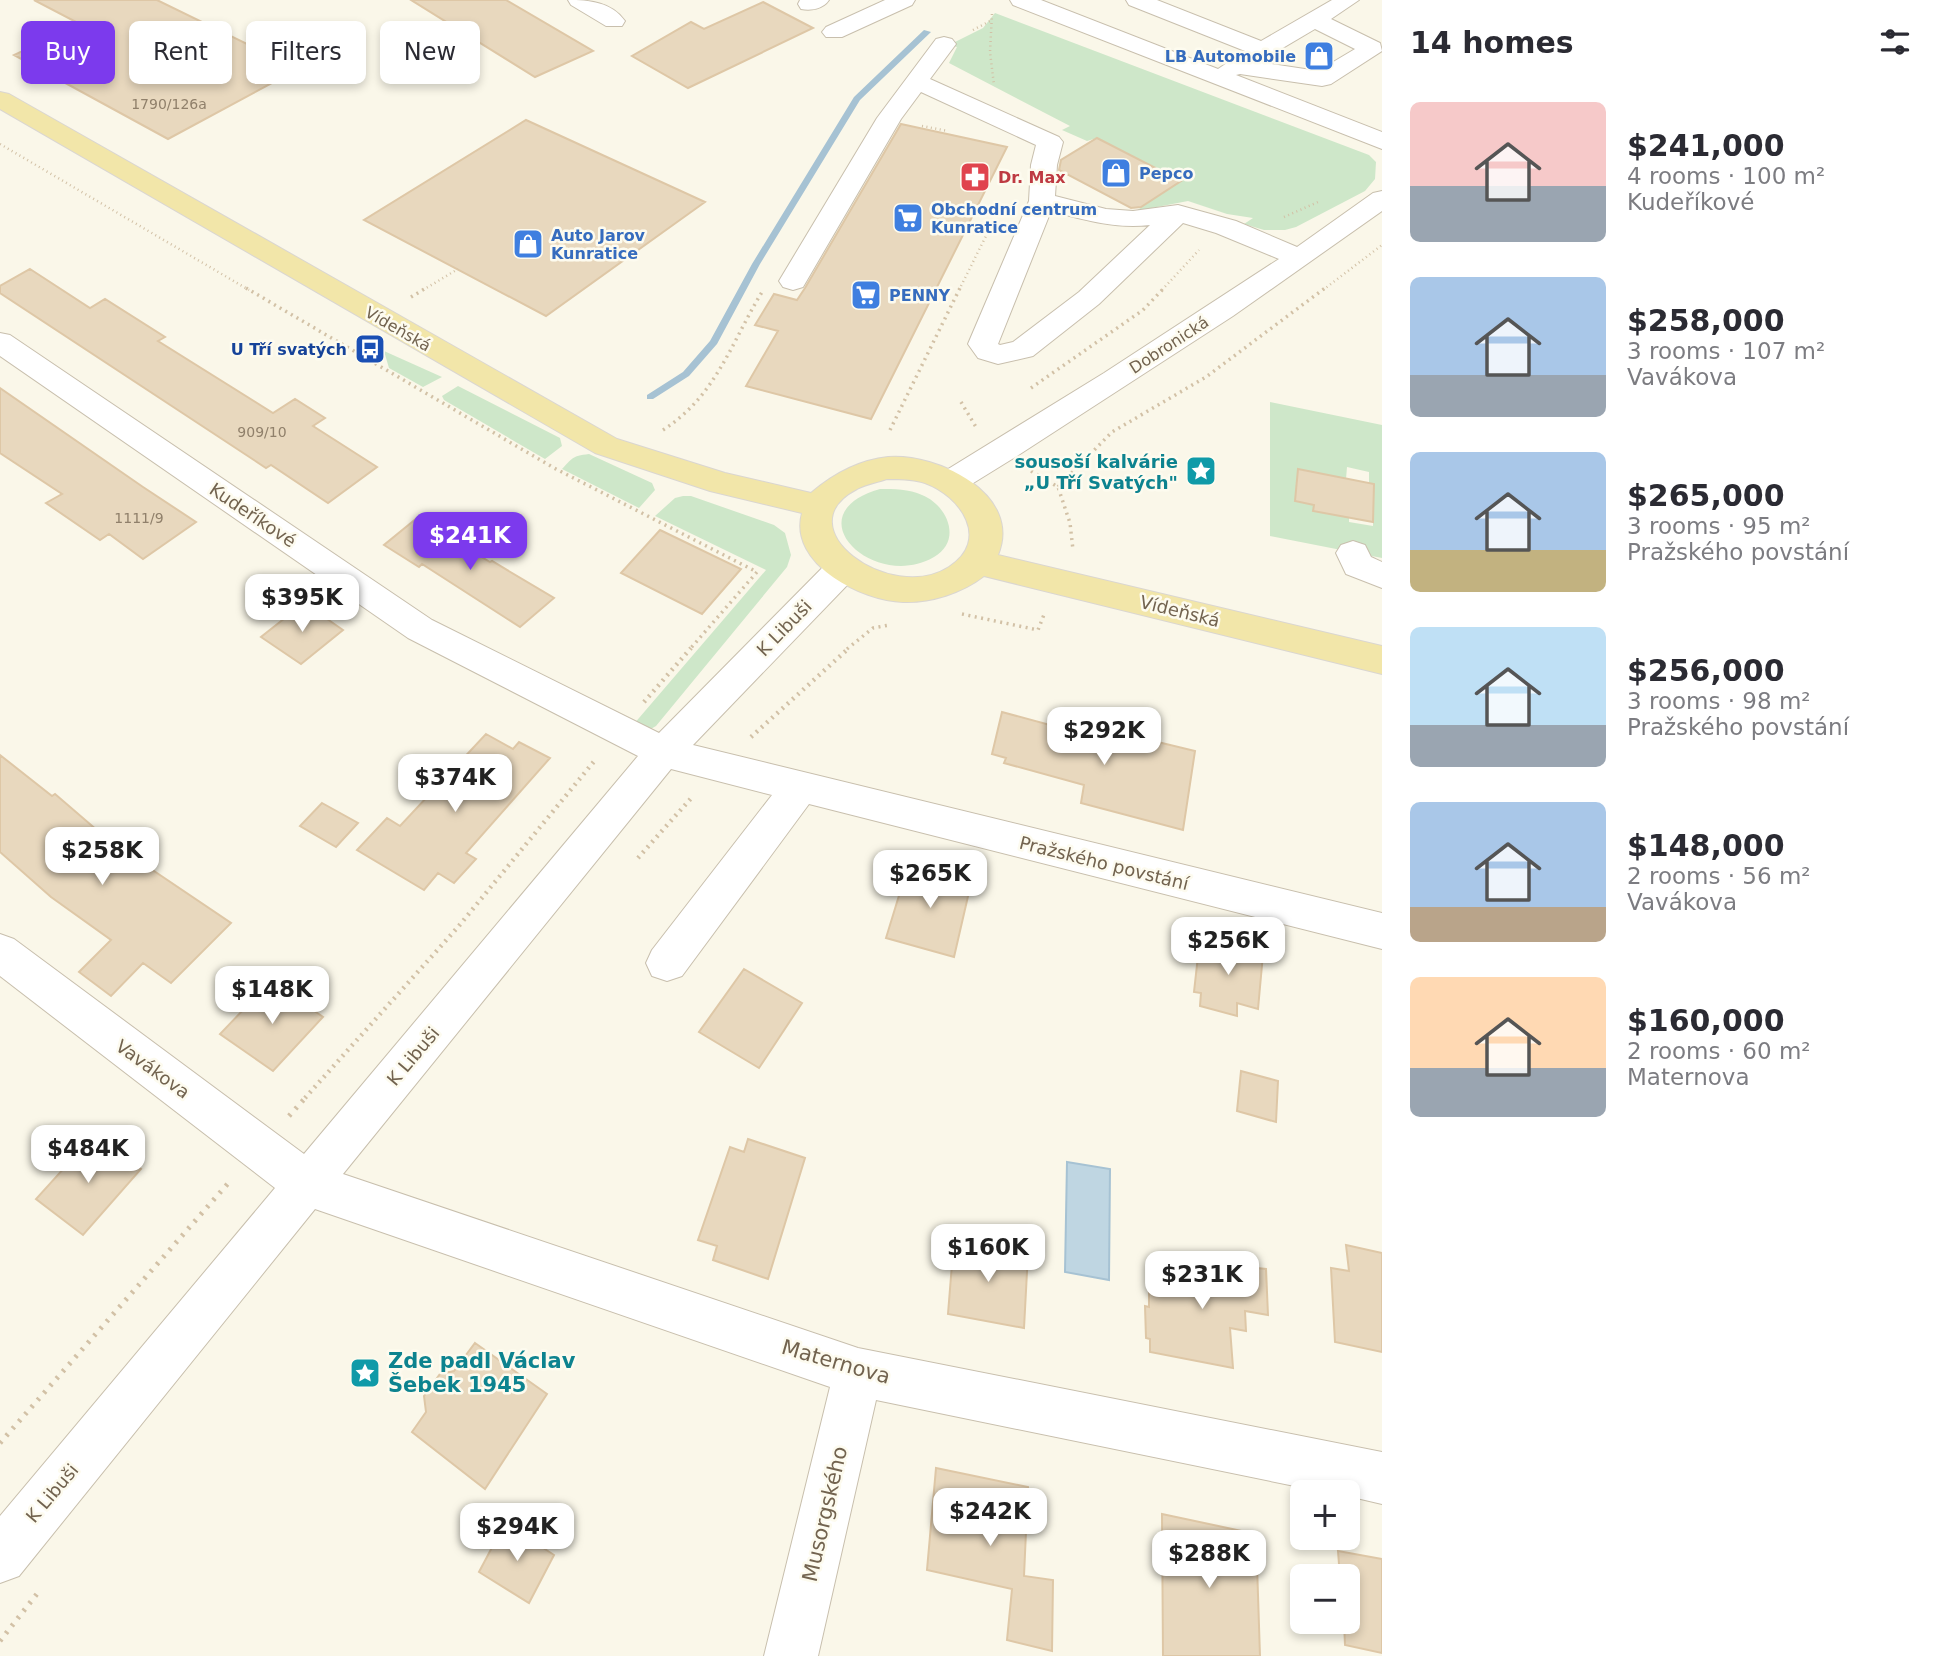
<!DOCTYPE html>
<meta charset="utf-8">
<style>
:root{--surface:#fff;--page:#f2f2f3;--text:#2b2b33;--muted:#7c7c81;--accent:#7c3aed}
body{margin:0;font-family:"DejaVu Sans",sans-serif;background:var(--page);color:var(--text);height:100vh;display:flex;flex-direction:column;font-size:26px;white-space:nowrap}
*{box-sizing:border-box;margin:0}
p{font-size:23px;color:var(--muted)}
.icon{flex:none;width:38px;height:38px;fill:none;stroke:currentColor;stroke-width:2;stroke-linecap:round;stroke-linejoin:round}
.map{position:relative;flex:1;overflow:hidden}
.panel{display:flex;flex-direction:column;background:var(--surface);width:560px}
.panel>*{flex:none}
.guide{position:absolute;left:21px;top:21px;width:665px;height:63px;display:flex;gap:14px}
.tools{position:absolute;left:1290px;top:1480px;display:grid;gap:14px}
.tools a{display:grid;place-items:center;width:70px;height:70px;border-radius:10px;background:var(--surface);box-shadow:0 4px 10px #0003;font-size:35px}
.price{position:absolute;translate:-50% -60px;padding:0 16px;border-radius:14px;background:#fff;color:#222;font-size:23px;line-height:46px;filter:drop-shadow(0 2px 4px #0008)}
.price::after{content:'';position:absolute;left:50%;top:42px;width:21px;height:16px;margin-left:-10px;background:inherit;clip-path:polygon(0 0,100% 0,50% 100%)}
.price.active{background:var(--accent);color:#fff}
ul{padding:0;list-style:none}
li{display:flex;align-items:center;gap:21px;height:175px;padding:0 28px}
li span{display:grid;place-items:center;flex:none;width:196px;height:140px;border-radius:10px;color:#555}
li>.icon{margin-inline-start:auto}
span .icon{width:84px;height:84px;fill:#fffc;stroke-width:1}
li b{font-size:30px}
h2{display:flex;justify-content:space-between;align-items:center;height:84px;padding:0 28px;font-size:30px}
.pill{padding:0 24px;border-radius:10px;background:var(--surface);box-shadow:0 4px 10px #0003;font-size:24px;line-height:63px}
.pill.active{background:var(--accent);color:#fff}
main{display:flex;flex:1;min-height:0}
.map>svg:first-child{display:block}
</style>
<main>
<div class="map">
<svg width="1382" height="1656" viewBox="0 0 1382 1656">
<rect width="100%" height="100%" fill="#faf7e9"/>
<!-- green -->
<path fill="#cee7c9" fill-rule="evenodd" d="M995,13L1369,155L1376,162L1375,179L1365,191L1296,227L1285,230H1264L1244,224L1253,218L1227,214L1188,201L1136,211L1180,181L1097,138L1087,141L1062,130L1070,126L949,63L957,47L949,45L983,28Z
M384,351L442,377L423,387L389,368Z
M458,386L560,438L562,446L545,459L444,400L442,396Z
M1270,402L1382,425V558L1270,536ZM1347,467L1369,472V483L1374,484L1373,526L1349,522V512L1329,514L1314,511V505L1295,501L1298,469L1346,479Z
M589,454L652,483L655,490L639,508L562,469C572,459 571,456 589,454Z
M880,489C894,489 909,489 922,495C947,505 963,540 934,557C874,592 792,514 880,489Z
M683,496H691L774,525L785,533L791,555L787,567L656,726L649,730L633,725L766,570L655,516L675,498Z"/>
<!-- water -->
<path fill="#bfd6e2" stroke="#a6c2d3" stroke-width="2" d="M1067,1162L1110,1169L1109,1280L1065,1272Z"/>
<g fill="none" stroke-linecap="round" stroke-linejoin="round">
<!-- stream -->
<path fill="#a6c2d3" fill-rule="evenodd" d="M924,30L931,32L860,100L760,264L717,344L689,376L653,399H647V395L683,372L710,341L752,264L854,97Z"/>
</g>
<!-- building -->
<path fill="#e8d8be" stroke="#dec7a6" stroke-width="2" d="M34,0H157L298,69L168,139L14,55L80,24Z
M411,0H506L593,51L535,77Z
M763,2L813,28L688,88L632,56L691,22L704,29Z
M526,120L705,202L546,316L364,220Z
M901,124L1007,147L871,419L746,386L778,331L755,325L774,294L797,300L805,288Z
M1097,138L1181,181L1141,207L1131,208L1059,170L1061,160Z
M30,269L90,308L105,299L165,337L158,341L273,413L295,399L325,418L313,426L377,467L328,503L271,465L266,468L0,293V286Z
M0,388L143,487L196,522L143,559L109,534L100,540L46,503L62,494L0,453Z
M1298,469L1374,484L1373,522L1313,511L1314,505L1295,501Z
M417,518L490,562L492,561L554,598L520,627L422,564L419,567L384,545Z
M660,530L741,569L702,614L621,573Z
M304,603L343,630L301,664L261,637Z
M1002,712L1094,737L1096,727L1195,751L1183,830L1081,803L1084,785L1004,763L1006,758L992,754Z
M486,734L513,749L519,742L550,758L466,853L476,859L454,883L438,873L424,890L357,850L387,818L400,826Z
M0,755L52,796L55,794L141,868L145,865L231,923L171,983L143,963L111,996L79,972L111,940L51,897L0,852Z
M322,803L358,823L336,847L300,826Z
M909,863L972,879L954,957L886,938Z
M1200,938L1263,954L1258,1009L1237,1003V1016L1200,1006L1201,993L1194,992Z
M744,969L802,1003L759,1068L699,1032Z
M271,981L323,1017L273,1071L220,1034Z
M1241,1071L1278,1081L1276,1122L1237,1111Z
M94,1135L141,1169L83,1235L36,1199Z
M748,1139L805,1158L768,1279L713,1260L717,1246L698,1240L730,1147L744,1152Z
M954,1239L1028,1253L1024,1328L948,1314Z
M1346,1245L1382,1253V1352L1335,1342L1331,1268L1349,1271Z
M1149,1264L1228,1278L1227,1265L1266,1269L1268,1315L1245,1311L1246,1331L1230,1328L1233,1368L1150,1352V1339L1146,1338L1145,1306L1149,1307Z
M475,1343L547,1394L485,1489L412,1432L426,1412L424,1396L440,1374L454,1371Z
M936,1468L1028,1487L1024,1576L1053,1580L1052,1651L1007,1640L1012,1589L927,1570Z
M1162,1514L1256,1534L1260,1656H1163Z
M505,1523L554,1555L529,1603L479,1572Z
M1338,1551L1382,1559V1653L1345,1645L1344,1622H1348V1577H1340Z"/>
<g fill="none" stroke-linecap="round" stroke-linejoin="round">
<!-- minor casing -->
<g stroke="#c8bfad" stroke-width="2">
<path id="minor" d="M568,0C589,0 612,2 625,21L622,26H606L571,5Z
M800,0H829C823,9 811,11 801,9L798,4Z
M885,0H915L912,5L842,37H826L822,32L826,27Z
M1010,0H1041L1218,69L1245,51L1129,5L1126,0H1157L1261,41L1332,0H1359L1331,19L1380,43L1382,51L1331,84L1322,86L1240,74L1236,75L1382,132V149L1013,5ZM1315,29L1355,49L1318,71L1259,62Z
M944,37L952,39L956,44L930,79L1059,137L1063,142L1057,165L1055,196L1106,209L1133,211L1178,205L1236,221L1297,247L1373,193L1382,191V211L1233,316L1017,456L962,490L951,493L940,490L935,482L940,474L1104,373L1279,259L1216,233L1183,223L1099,304L1033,356L998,364L978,358L968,344L1029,201L1031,165L1036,145L921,92L901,119L803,287L793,290L783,287L779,281L877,118L936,39ZM1051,211C1084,220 1116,229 1150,225L1079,292L1013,342L1000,345L998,344Z
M0,333L10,335L432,620L659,733L830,560L842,557L854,560L859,569L854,578L693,745L1382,913V949L809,804L682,976L667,981L652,976L646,963L652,950L772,795L671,769L343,1174L858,1348L1382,1452V1504L1348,1496V1493H1329L876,1400L818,1656H764L830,1387L315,1209L19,1576L0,1583V1516L275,1188L0,976V934L14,939L304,1154L638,756L408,638L0,356Z
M1353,541L1365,545L1371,557L1382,562V588L1346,574L1336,553L1341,545Z"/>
</g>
<!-- major casing -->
<g stroke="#dad6d1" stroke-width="2">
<path id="major" d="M0,92L9,94L617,439L725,473L811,493C832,475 859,460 888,457C937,453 1023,494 998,555L1382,646V674L984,576C962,593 931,603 903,602C862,601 788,564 802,513L710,491L595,453L0,109ZM887,479C900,479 913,479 925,483C961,496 991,540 949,567C890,605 783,527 857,489C866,484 878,482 887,479Z"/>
</g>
<!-- path-far3 -->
<path stroke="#d2c1a6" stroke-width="2.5" stroke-dasharray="1 3.5" stroke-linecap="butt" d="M992,14L990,52L994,85
M973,30L992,20
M922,126L948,131
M0,144L249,290
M1284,217L1318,202
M423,290L458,269
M959,290L989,230
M1162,290L1199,250
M1323,290L1382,245"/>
<!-- path-far2 -->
<path stroke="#d2c1a6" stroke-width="3.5" stroke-dasharray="2 4.5" stroke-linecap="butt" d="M246,288L554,468L757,572L690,649
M411,297L426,288
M1031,388L1143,310L1164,288
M961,402L976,427
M663,430C716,396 731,343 762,292
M890,430L960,288
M1031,471L1058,487L1070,523L1073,550
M1058,487L1112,432L1206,377L1325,288
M962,614L1038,630L1045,612
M847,649L873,628L889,625"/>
<!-- path-far1 -->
<path stroke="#d2c1a6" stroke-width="4.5" stroke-dasharray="2 5" stroke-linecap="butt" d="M644,702L691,648
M751,737L849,648
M638,858L693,796
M305,1098L458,927L596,759"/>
<!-- path -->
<path stroke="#d2c1a6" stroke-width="5" stroke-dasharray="2.5 7" stroke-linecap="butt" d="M289,1116L307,1096
M0,1443L231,1180
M0,1641L40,1590"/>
<!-- minor -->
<use href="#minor" fill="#fff" fill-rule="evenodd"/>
<!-- major -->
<use href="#major" fill="#f2e6a9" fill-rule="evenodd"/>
</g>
<!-- icons -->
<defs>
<g id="shop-square" transform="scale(1.575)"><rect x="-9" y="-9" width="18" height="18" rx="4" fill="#3f7fe0" stroke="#fdfbef"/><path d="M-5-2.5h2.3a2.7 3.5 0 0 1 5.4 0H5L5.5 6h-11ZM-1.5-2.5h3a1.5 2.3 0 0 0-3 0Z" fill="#fff"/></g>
<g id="pharmacy-square" transform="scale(1.575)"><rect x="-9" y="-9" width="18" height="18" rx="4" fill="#e0444e" stroke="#fdfbef"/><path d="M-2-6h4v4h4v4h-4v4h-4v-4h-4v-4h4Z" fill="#fff"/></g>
<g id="supermarket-square" transform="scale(1.575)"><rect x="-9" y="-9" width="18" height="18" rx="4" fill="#3f7fe0" stroke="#fdfbef"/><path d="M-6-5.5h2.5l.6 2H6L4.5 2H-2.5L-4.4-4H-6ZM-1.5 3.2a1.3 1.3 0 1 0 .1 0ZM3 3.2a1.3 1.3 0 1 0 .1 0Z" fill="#fff"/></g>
<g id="bus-square" transform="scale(1.575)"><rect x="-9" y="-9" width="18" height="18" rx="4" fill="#1a4fb4" stroke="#fdfbef"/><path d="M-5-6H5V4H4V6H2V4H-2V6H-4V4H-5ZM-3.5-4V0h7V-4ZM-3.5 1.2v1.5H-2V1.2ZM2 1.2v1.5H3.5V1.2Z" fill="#fff"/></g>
<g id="sight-square" transform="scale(1.575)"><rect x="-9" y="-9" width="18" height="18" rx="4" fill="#0f9aa8" stroke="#fdfbef"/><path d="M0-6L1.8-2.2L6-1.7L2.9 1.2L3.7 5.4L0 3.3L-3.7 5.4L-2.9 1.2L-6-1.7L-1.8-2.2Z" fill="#fff"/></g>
</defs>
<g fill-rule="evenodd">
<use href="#shop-square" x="1319" y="56"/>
<use href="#shop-square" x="1116" y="173"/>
<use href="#pharmacy-square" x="975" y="177"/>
<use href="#supermarket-square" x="908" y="218"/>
<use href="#shop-square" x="528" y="244"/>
<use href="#supermarket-square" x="866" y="295"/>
<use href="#bus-square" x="370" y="349"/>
<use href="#sight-square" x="1201" y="471"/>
<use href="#sight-square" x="365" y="1373"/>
</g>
<g text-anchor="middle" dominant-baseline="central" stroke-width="5" stroke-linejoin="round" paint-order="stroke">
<!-- number labels -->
<g font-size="14" fill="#90806b">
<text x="169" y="104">1790/126a</text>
<text x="262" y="432">909/10</text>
<text x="139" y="518">1111/9</text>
</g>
<!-- far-shop labels -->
<g font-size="16" font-weight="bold" fill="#366cbe" stroke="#fdfbef" text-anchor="start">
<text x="1296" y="56" text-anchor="end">LB Automobile</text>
<text x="1139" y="173">Pepco</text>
<text x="931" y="209">Obchodní centrum<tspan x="931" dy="18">Kunratice</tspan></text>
<text x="551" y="235">Auto Jarov<tspan x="551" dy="18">Kunratice</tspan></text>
<text x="889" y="295">PENNY</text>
</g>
<!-- far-health labels -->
<g font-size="16" font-weight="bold" fill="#be3a42" stroke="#fdfbef" text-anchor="start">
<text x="998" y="177">Dr. Max</text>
</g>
<!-- far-street labels -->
<g font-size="16" fill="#72634f" stroke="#fdfbef">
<text transform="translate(398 329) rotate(30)">Vídeňská</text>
<text transform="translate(1169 345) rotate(-33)">Dobronická</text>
</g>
<!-- far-transit labels -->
<g font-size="16" font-weight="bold" fill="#164399" stroke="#fdfbef" text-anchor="end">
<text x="347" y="349">U Tří svatých</text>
</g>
<!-- culture labels -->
<g font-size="18" font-weight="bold" fill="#0d838f" stroke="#fdfbef" text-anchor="end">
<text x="1178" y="461">sousoší kalvárie<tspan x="1178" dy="21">„U Tří Svatých"</tspan></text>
</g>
<!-- street labels -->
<g font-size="18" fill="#72634f" stroke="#fdfbef">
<text transform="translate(253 515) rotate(34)">Kudeříkové</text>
<text transform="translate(1180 611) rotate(14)">Vídeňská</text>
<text transform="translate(784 628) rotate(-46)">K Libuši</text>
<text transform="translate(1104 863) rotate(14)">Pražského povstání</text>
<text transform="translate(413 1056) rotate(-50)">K Libuši</text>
<text transform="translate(153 1069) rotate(36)">Vavákova</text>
<text transform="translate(52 1493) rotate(-50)">K Libuši</text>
</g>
<!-- near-culture labels -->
<g font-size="21" font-weight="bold" fill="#0d838f" stroke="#fdfbef" text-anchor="start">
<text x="388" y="1361">Zde padl Václav<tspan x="388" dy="24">Šebek 1945</tspan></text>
</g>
<!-- near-street labels -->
<g font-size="21" fill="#72634f" stroke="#fdfbef">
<text transform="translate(836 1362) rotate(16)">Maternova</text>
<text transform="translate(825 1514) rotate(-77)">Musorgského</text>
</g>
</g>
</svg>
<div class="tools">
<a>+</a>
<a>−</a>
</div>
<b class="price active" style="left:470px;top:572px">$241K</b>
<b class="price" style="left:302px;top:634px">$395K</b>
<b class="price" style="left:1104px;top:767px">$292K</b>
<b class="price" style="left:455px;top:814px">$374K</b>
<b class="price" style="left:102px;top:887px">$258K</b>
<b class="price" style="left:930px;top:910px">$265K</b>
<b class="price" style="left:1228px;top:977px">$256K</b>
<b class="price" style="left:272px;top:1026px">$148K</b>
<b class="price" style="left:88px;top:1185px">$484K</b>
<b class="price" style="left:988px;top:1284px">$160K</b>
<b class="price" style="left:1202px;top:1311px">$231K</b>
<b class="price" style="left:990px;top:1548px">$242K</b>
<b class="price" style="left:517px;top:1563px">$294K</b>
<b class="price" style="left:1209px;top:1590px">$288K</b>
<div class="guide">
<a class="pill active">Buy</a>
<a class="pill">Rent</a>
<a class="pill">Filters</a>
<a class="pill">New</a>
</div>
</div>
<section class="panel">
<h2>14 homes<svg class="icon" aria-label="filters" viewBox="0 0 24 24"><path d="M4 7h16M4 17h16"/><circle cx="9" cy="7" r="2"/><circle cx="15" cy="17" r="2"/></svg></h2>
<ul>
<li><span style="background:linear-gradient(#f6c9c9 60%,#9aa5b1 0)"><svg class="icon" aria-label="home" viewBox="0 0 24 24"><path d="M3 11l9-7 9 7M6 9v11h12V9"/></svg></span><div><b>$241,000</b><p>4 rooms · 100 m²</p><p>Kudeříkové</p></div></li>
<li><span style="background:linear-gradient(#a9c7e8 70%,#9aa5b1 0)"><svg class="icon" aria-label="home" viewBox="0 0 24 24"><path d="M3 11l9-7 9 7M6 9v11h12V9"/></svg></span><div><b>$258,000</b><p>3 rooms · 107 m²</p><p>Vavákova</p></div></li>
<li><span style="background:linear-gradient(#a9c7e8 70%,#c2b280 0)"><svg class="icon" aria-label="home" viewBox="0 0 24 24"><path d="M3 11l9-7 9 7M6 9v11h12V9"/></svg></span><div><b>$265,000</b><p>3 rooms · 95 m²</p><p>Pražského povstání</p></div></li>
<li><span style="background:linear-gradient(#bfe0f5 70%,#9aa5b1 0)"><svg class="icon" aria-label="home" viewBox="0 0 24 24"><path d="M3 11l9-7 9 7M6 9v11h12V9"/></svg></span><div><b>$256,000</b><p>3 rooms · 98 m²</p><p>Pražského povstání</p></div></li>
<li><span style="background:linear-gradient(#a9c7e8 75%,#b9a48a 0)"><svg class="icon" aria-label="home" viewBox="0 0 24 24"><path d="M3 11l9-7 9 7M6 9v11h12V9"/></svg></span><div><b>$148,000</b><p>2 rooms · 56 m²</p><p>Vavákova</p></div></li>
<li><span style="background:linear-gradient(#ffd9b3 65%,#9aa5b1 0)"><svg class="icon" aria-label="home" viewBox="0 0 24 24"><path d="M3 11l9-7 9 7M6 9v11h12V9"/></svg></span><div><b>$160,000</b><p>2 rooms · 60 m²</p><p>Maternova</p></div></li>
</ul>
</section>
</main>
